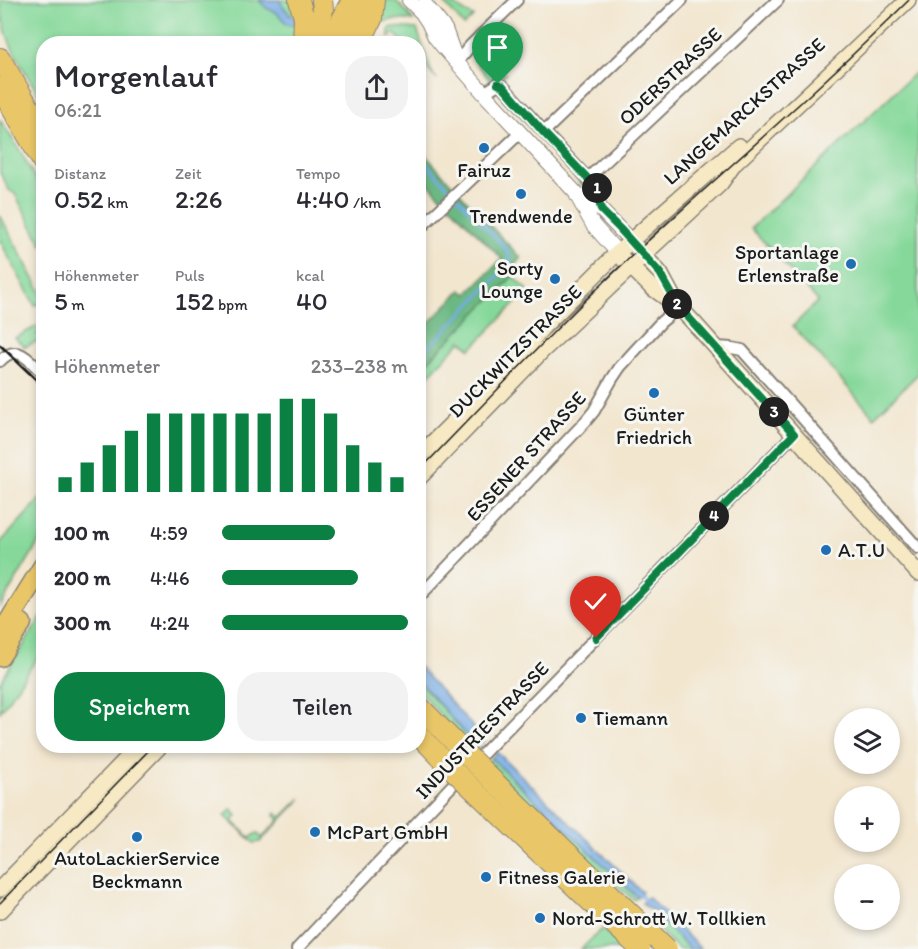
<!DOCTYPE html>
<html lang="de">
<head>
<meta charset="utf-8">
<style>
  :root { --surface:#fff; --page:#f2f2f3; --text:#2b2b33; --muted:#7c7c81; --accent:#0b8043 }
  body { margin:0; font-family:Itim,sans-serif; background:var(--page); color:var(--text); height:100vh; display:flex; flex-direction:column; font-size:22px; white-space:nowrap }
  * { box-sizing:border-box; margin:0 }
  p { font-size:20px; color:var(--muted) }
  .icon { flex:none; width:33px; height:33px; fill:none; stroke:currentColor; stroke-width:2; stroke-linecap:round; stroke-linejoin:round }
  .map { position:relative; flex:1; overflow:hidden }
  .panel { position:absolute; left:36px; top:36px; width:390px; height:717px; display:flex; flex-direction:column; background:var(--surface); border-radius:24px; box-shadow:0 3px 9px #0003 }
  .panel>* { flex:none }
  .tools { position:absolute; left:834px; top:708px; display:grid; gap:12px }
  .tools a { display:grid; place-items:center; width:66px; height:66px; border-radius:50%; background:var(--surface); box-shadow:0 3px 9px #0003; font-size:30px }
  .pin { position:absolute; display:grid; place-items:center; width:51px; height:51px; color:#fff; margin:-62px -26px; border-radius:50% 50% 50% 0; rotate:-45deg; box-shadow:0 0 6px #0007 }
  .pin .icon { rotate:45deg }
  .km { position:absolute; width:30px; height:30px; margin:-15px; border-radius:50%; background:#222; color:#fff; font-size:16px; line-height:30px; text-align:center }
  .round { display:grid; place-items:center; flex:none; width:63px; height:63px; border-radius:24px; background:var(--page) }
  .overview { display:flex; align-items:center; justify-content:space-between; height:102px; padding:0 18px }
  h1 { font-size:33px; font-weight:600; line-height:45px }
  .stats { display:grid; grid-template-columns:repeat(3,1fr); gap:9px; height:102px; padding:6px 18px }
  .stats div { display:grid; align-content:center }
  .stats b { font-size:26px; font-weight:600 }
  .stats small { font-size:16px; font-weight:400 }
  .stats p { font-size:16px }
  .chart { height:168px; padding:12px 18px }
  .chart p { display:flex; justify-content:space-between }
  .chart svg { width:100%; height:108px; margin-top:6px; stroke:var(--accent); stroke-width:6 }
  .button { display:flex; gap:12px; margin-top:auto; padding:12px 18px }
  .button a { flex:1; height:69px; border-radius:24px; background:var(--accent); color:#fff; font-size:24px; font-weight:600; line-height:69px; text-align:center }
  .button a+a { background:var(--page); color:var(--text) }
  ul { padding:0 18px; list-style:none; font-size:20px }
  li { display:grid; grid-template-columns:96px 72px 1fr; align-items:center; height:45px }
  li i { height:15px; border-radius:8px; background:var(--accent) }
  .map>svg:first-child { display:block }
  .green { fill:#85d89a; stroke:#507a5b; stroke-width:1.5 }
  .forest { fill:#6cb882; stroke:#446a4f; stroke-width:1.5 }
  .water { fill:#76abe3; stroke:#496480; stroke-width:1.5 }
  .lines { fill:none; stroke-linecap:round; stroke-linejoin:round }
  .stream { stroke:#76abe3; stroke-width:3 }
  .minor-casing { stroke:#878176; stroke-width:14 }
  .tertiary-casing { stroke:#878176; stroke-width:16 }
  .secondary-casing { stroke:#878176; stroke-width:18 }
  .trunk-casing { stroke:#878176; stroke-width:21 }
  .motorway-casing { stroke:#878176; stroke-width:22 }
  .minor { stroke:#fff; stroke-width:10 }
  .tertiary { stroke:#fff; stroke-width:14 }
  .secondary { stroke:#f6e9c3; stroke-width:15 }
  .trunk { stroke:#e9c769; stroke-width:18 }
  .motorway { stroke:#e9c769; stroke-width:20 }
  .tram { stroke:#1c1c1c; stroke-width:1.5 }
  .rail { stroke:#1c1c1c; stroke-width:3 }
  .motorway-bridge-casing { stroke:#878176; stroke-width:22; stroke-linecap:butt }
  .motorway-bridge { stroke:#e9c769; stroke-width:20 }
  .route-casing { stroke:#fff; stroke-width:12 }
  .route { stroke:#0b8043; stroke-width:8 }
  .poi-dot { fill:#1f6fb2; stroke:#f6f6f2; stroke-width:2 }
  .labels { text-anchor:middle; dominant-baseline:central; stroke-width:6; stroke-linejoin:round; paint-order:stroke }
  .street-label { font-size:20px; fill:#1c1c1c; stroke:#f6f6f2 }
  .poi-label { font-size:20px; fill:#1c1c1c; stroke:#f6f6f2; text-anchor:start }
</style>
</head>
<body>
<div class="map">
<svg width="918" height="949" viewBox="0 0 918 949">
  <rect width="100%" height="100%" fill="#f6f6f2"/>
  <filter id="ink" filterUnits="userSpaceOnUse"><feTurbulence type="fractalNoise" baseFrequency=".0167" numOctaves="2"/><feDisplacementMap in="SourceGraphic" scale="12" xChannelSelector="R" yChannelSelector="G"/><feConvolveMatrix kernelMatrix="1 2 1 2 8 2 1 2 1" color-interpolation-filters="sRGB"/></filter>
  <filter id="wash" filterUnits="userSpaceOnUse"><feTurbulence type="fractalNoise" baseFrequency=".008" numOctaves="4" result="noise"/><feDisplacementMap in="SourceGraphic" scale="24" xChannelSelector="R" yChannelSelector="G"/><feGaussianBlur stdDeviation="1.35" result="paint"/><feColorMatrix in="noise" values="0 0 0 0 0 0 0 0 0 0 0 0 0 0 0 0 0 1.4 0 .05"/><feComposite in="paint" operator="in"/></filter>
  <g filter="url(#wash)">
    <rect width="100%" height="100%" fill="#f2e6cf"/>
    <path class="green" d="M1 0H292V15L295 16 298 44H44L43 102C25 71 0 38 1 0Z
      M382 0H395L408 13 413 21C399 18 388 19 377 25Z
      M442 0C454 0 462 14 474 16L464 26Z
      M392 27 417 29 430 69 437 80 419 60 418 44 404 43 394 33 389 38V30Z
      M476 55 506 74 502 76 499 75 490 81 474 59Z
      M918 70V374L874 417 793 326 818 301 751 228Z
      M501 88 587 184 584 187 498 91Z
      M0 120 18 147 43 193V247L15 194 9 190 0 173Z
      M0 215 43 296V301L35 306 0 241Z
      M513 276 528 290 471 349 461 341 419 385V370Z
      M43 323V330L37 334 40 340 25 347 15 338Z
      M43 496V535L0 607V543Z
      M43 614V650L0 712V682Z
      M418 681 477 747 475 750H472L419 691Z
      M491 758 637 897 634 900 607 878 488 763Z
      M300 799V800L260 842 254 843 225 816 232 809 237 816 233 821 250 838 257 833 262 838 279 820 275 815 276 813 282 817Z
      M657 917 690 949H678L652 923Z
      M602 929 623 949H581Z"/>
    <path class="forest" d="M418 147 467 201 521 258 509 271 513 276 419 370V333L461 290 467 294 502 259 419 174Z"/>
    <path class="water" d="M259 0H279L289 14 295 16 296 26 287 24 277 13 266 8Z
      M419 667 485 740 477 747 419 681Z
      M497 752 642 892 637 897 491 758Z
      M648 897 701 949H690L657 917 659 915 656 912H655L651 909 650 910 642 903Z"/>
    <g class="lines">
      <path class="stream" d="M418 155 507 250 511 263 418 358
        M637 891 647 902"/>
    </g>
  </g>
  <g filter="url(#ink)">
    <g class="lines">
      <defs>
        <path id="minor" d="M457 62 471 45 517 0
          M484 93 498 84 503 86 544 132 596 187 601 210
          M544 132 682 0
          M588 178 778 0
          M418 230 520 133
          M716 347 732 348 742 350 918 548
          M0 361C18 342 29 361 44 374
          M418 598 585 422 594 411 612 379 620 367 661 322 679 307
          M473 764 794 434
          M297 949 462 775"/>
        <path id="tertiary" d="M409 0 422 13 428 22 435 37 444 48 489 99 575 192 601 210 631 241
          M425 4 445 29 454 54
          M577 196 593 225 618 253
          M418 720 437 740 528 828
          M636 933 652 949"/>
        <path id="secondary" d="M637 248 660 273 675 301
          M624 260 651 287 679 307 695 324 918 573
          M418 457 501 375 543 327 612 258 654 220 739 146
          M418 479 542 351 652 247 720 184 734 164 908 0
          M0 889 139 746
          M0 911 160 746"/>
        <path id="trunk" d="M328 44 351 0
          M343 44 366 0
          M0 635 44 564
          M0 657 22 623"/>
        <path id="motorway" d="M299 0 304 18 303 44
          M316 44 323 10 322 0
          M360 44 372 19 374 0
          M0 58 44 132
          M0 88 44 164"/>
      </defs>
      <use href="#minor" class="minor-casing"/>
      <use href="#tertiary" class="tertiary-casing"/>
      <use href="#secondary" class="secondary-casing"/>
      <use href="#trunk" class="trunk-casing"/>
      <use href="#motorway" class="motorway-casing"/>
      <use href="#minor" class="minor"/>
      <use href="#tertiary" class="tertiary"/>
      <use href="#secondary" class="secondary"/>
      <use href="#trunk" class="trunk"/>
      <use href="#motorway" class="motorway"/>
      <path class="tram" d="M418 472C486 402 552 331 622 265 717 176 817 92 909 0
        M418 745 634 949
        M0 903 153 746"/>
      <path class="rail" d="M0 345 44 387"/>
      <defs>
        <path id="motorway-bridge" d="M418 705 472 760 667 949
          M418 734 453 770 640 949"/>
      </defs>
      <use href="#motorway-bridge" class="motorway-bridge-casing"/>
      <use href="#motorway-bridge" class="motorway-bridge"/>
    </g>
  </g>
  <g class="lines" filter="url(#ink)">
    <defs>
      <path id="route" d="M498 84 503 86 543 132 596 187 601 210 620 229 660 273 679 307 794 434 596 638"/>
    </defs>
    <use href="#route" class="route-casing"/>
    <use href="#route" class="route"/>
  </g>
  <g class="poi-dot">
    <circle cx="484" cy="148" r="6"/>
    <circle cx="521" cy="194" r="6"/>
    <circle cx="851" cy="264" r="6"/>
    <circle cx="555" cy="279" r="6"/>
    <circle cx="654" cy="393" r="6"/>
    <circle cx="826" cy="550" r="6"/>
    <circle cx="581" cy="718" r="6"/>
    <circle cx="315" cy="832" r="6"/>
    <circle cx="137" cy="837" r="6"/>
    <circle cx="486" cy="877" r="6"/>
    <circle cx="540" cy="918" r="6"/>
  </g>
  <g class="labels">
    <g class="street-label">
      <text transform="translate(670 76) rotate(-43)">ODERSTRASSE</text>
      <text transform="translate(744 111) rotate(-42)">LANGEMARCKSTRASSE</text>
      <text transform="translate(515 351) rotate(-45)">DUCKWITZSTRASSE</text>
      <text transform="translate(526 456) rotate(-48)">ESSENER STRASSE</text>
      <text transform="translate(482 730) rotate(-46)">INDUSTRIESTRASSE</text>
    </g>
    <g class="poi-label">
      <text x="484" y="170" text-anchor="middle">Fairuz</text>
      <text x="521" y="216" text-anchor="middle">Trendwende</text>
      <text x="839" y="252" text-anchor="end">Sportanlage<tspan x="839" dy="23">Erlenstraße</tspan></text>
      <text x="543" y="268" text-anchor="end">Sorty<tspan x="543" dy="23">Lounge</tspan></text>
      <text x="654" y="414" text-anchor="middle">Günter<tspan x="654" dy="23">Friedrich</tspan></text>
      <text x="838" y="550">A.T.U</text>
      <text x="593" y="718">Tiemann</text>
      <text x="327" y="832">McPart GmbH</text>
      <text x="137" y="858" text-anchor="middle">AutoLackierService<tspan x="137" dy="23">Beckmann</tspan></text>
      <text x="498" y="877">Fitness Galerie</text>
      <text x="552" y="918">Nord-Schrott W. Tollkien</text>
    </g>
  </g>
</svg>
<div class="tools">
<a><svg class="icon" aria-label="layers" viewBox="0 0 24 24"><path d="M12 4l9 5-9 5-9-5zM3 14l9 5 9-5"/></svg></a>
<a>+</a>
<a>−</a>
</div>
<div class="pin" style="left:498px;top:84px;background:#1e9e55"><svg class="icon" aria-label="arrive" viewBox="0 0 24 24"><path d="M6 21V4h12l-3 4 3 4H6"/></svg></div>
<div class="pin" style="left:596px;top:638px;background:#d93025"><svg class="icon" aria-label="check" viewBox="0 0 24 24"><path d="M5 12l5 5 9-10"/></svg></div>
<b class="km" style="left:597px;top:188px">1</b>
<b class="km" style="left:677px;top:304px">2</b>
<b class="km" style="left:774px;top:412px">3</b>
<b class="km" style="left:714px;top:516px">4</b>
<section class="panel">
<div class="overview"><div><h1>Morgenlauf</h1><p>06:21</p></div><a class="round"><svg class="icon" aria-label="share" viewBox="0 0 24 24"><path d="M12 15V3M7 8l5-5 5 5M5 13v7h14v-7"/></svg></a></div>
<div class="stats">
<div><p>Distanz</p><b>0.52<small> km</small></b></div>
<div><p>Zeit</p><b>2:26</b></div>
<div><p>Tempo</p><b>4:40<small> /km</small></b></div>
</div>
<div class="stats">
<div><p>Höhenmeter</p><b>5<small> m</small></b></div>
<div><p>Puls</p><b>152<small> bpm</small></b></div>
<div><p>kcal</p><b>40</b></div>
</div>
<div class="chart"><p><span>Höhenmeter</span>233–238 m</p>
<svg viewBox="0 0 160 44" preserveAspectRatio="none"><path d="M5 44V38M15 44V32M25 44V25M35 44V19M45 44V12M55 44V12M65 44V12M75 44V12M85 44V12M95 44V12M105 44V6M115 44V6M125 44V12M135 44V25M145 44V32M155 44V38"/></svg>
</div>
<ul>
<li><b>100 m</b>4:59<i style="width:61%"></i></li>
<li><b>200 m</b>4:46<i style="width:73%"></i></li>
<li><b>300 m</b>4:24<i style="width:100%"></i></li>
</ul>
<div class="button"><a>Speichern</a><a>Teilen</a></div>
</section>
</div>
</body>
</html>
